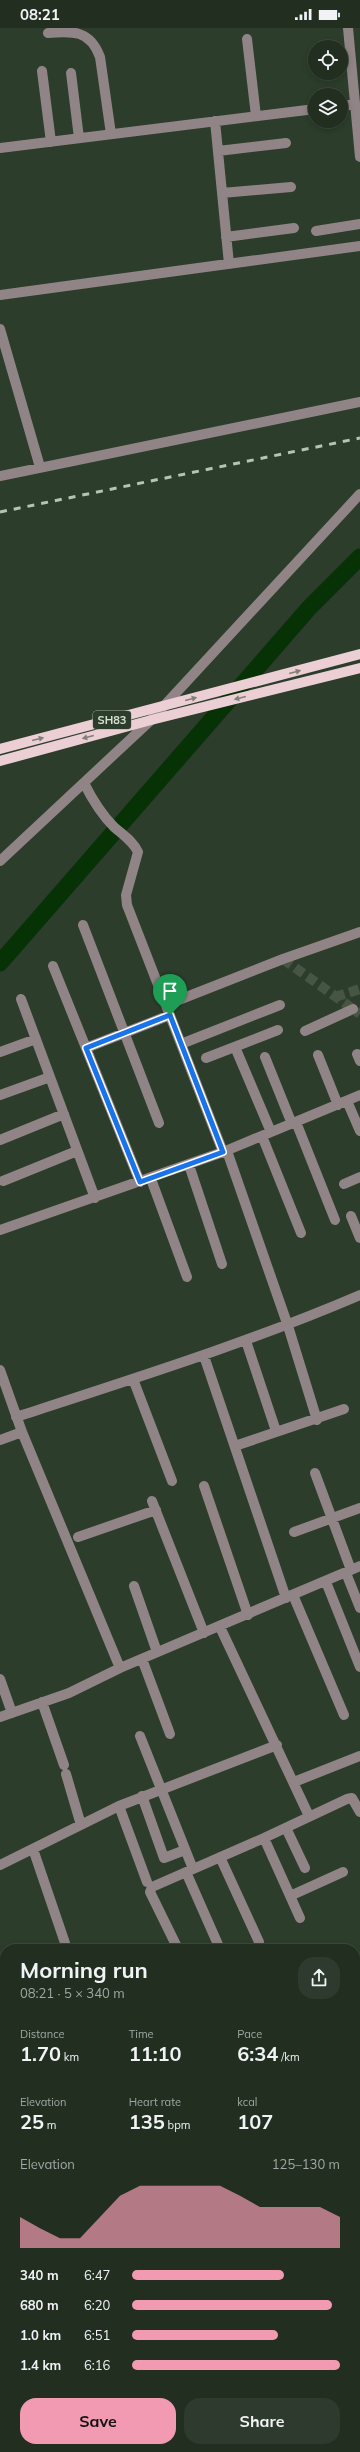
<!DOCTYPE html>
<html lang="en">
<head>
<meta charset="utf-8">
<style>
  :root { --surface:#212e20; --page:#2d3a2d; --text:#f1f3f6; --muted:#a2a8a5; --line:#3e4a3e; --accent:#f19ab1 }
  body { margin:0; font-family:Mulish,sans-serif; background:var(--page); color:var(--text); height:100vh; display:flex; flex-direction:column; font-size:15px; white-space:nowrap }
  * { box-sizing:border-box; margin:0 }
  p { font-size:13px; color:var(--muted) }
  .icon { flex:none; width:22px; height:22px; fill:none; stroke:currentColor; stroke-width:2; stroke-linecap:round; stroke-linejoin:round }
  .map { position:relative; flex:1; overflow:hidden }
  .drawer { position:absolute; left:0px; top:1916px; width:360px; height:508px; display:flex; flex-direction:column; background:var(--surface); border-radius:16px 16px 0 0; box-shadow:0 2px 6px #0003,0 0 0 1px var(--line) }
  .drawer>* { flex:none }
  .controls { position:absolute; left:308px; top:12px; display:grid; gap:8px }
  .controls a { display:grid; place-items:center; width:40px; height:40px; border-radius:50%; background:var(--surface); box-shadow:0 2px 6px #0003,0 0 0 1px var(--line); font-size:20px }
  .pin { position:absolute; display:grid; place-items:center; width:34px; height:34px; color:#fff; margin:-41px -17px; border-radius:50% 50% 50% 0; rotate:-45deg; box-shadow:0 0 4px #0007 }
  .pin .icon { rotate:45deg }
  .round { display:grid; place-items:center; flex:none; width:42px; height:42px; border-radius:16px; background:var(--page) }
  .summary { display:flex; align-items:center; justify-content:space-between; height:68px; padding:0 20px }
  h1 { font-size:22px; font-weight:700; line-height:30px }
  .figures { display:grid; grid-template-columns:repeat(3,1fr); gap:6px; height:68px; padding:4px 20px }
  .figures div { display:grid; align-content:center }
  .figures b { font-size:20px; font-weight:700 }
  .figures small { font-size:11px; font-weight:400 }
  .figures p { font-size:11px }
  .chart { height:112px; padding:8px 20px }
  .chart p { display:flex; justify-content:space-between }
  .chart svg { width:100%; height:72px; margin-top:4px; fill:var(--accent); opacity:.7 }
  .primary-button { display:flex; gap:8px; margin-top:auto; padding:8px 20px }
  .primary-button a { flex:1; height:46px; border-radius:16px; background:var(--accent); color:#111; font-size:16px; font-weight:700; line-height:46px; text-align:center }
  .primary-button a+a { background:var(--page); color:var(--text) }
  ul { padding:0 20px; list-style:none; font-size:13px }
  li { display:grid; grid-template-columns:64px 48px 1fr; align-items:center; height:30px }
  li i { height:10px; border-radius:5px; background:var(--accent) }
  .status { display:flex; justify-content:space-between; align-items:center; height:28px; padding:0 20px; background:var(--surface); direction:ltr }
  .status svg { height:11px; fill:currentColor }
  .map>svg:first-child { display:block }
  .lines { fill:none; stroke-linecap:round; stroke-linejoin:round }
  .river { stroke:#073206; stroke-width:17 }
  .minor-tunnel { stroke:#465544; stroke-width:10; stroke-dasharray:10 5; stroke-linecap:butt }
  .minor { stroke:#918487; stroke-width:10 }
  .major { stroke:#ebcfd5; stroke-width:10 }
  .rail { stroke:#b7c3b6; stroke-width:3; stroke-dasharray:7 7; stroke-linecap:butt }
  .oneway { fill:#827f77 }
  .route-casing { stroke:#fff; stroke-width:8 }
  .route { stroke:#1a73e8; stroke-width:5 }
  .labels { text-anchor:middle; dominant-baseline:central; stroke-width:3; stroke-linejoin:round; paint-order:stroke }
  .shield { fill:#2c3d2b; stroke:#a3afa2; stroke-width:1 }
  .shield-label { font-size:11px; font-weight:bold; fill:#d6e0d5 }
</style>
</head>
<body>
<div class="status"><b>08:21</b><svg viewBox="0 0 49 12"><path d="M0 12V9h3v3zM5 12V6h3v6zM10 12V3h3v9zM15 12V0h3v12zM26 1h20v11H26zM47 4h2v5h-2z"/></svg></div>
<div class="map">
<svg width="360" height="2424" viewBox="0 0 360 2424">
  <rect width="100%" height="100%" fill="#2c3d2b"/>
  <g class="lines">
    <path class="river" d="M0 935 309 580 360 529"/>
    <path class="minor-tunnel" d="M283 931 360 986
      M335 969 360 961"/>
    <path class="minor" d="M348 0 360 129
      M48 5C73 3 90 2 100 29L111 106
      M247 11 256 88
      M42 43 51 114
      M71 45 79 110
      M341 78 355 76
      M215 93 229 236
      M0 120 315 81
      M218 123 286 115
      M222 165 291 159
      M316 203 360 196
      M226 209 294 200
      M0 267 360 218
      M0 301 40 439
      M0 448 360 374
      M84 755C92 771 101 786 114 799 123 807 133 813 138 824L126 867 127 877 223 1124
      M0 833 151 692 360 466
      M83 897 159 1095
      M53 938 140 1154
      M21 971 95 1170
      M166 977 283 931 360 904
      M305 1003 353 981
      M181 1016 280 977
      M235 1019 271 1104
      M86 1020 170 987
      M0 1024 36 1011
      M357 1026 360 1033
      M318 1027 338 1077
      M265 1029 292 1096
      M206 1030 278 1002
      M0 1067 50 1049
      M347 1073 360 1103
      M296 1094 335 1192
      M262 1108 301 1205
      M0 1112 64 1086
      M227 1123 288 1298 317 1392
      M189 1137 222 1236
      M151 1151 187 1249
      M3 1153 77 1123
      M344 1156 360 1149
      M351 1188 360 1210
      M0 1202 223 1124 360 1067
      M246 1313 276 1403
      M204 1328 286 1570
      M0 1342 22 1404 120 1640
      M133 1351 172 1453
      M16 1389C132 1351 248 1315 360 1267
      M0 1412 22 1404
      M235 1418 344 1381
      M315 1445 351 1542
      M204 1458 248 1587
      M152 1473 204 1605
      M294 1504 360 1480
      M78 1509 156 1482
      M346 1545 360 1580
      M326 1554 360 1639
      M134 1558 157 1624
      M293 1567 344 1687
      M220 1599 309 1788
      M142 1631 170 1706
      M0 1651 12 1685
      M42 1674 64 1737
      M0 1689 69 1665 120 1640 360 1538
      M140 1708 193 1841
      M66 1746 81 1797
      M294 1754 360 1728
      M142 1768 164 1830 185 1822
      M119 1778 147 1854
      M286 1800 305 1840
      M264 1810 300 1890
      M33 1821 65 1915
      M220 1829 259 1914
      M0 1837 119 1778 277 1717
      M186 1844 220 1921
      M290 1868 343 1844
      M178 1921 150 1864 152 1859 264 1810 347 1771 352 1770 360 1784
      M355 1959 360 1958
      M0 2086 5 2084
      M357 2109 360 2117
      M355 2129 360 2127
      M355 2246 360 2244
      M355 2269 360 2290
      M84 2424 85 2419"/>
    <path class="major" d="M0 721 360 626
      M0 733 151 692 360 640"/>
    <path class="rail" d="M0 484 360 410"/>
  </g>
  <defs><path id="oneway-solid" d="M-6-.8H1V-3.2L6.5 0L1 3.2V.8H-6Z"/></defs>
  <g class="oneway">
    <use href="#oneway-solid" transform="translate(295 644) rotate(-15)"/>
    <use href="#oneway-solid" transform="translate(240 670) rotate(166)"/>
    <use href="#oneway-solid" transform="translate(191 671) rotate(-15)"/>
    <use href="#oneway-solid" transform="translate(88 709) rotate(165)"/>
    <use href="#oneway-solid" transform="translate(38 711) rotate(-14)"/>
  </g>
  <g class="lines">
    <defs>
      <path id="route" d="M170 987 223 1124 140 1154 86 1020Z"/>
    </defs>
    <use href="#route" class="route-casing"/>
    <use href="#route" class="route"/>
  </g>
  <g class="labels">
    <rect class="shield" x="93" y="683" width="38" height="18" rx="3"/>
    <g class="shield-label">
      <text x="112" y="692">SH83</text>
    </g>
  </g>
</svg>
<div class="controls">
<a><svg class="icon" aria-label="locate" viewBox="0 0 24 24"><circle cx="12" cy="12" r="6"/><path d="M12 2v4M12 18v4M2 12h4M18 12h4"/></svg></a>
<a><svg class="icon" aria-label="layers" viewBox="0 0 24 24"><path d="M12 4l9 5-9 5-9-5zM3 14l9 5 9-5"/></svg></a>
</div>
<div class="pin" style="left:170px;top:987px;background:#1e9e55"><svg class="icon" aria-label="arrive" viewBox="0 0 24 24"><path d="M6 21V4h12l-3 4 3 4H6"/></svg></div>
<section class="drawer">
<div class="summary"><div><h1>Morning run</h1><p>08:21 · 5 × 340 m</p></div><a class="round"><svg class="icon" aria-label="share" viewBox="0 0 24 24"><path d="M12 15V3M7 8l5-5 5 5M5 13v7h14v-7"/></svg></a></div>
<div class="figures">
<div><p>Distance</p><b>1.70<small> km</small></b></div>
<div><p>Time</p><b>11:10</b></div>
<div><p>Pace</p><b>6:34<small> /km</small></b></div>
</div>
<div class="figures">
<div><p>Elevation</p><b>25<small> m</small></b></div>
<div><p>Heart rate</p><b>135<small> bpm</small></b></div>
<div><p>kcal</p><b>107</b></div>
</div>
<div class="chart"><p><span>Elevation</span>125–130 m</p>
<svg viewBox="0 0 160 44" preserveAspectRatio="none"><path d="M0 44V25L10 32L20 38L30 38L40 25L50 12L60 6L70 6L80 6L90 6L100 6L110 12L120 19L130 19L140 19L150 19L160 25V44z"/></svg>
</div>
<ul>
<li><b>340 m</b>6:47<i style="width:73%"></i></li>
<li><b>680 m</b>6:20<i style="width:96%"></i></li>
<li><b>1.0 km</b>6:51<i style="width:70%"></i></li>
<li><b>1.4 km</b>6:16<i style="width:100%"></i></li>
</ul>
<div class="primary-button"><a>Save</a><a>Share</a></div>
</section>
</div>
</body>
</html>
